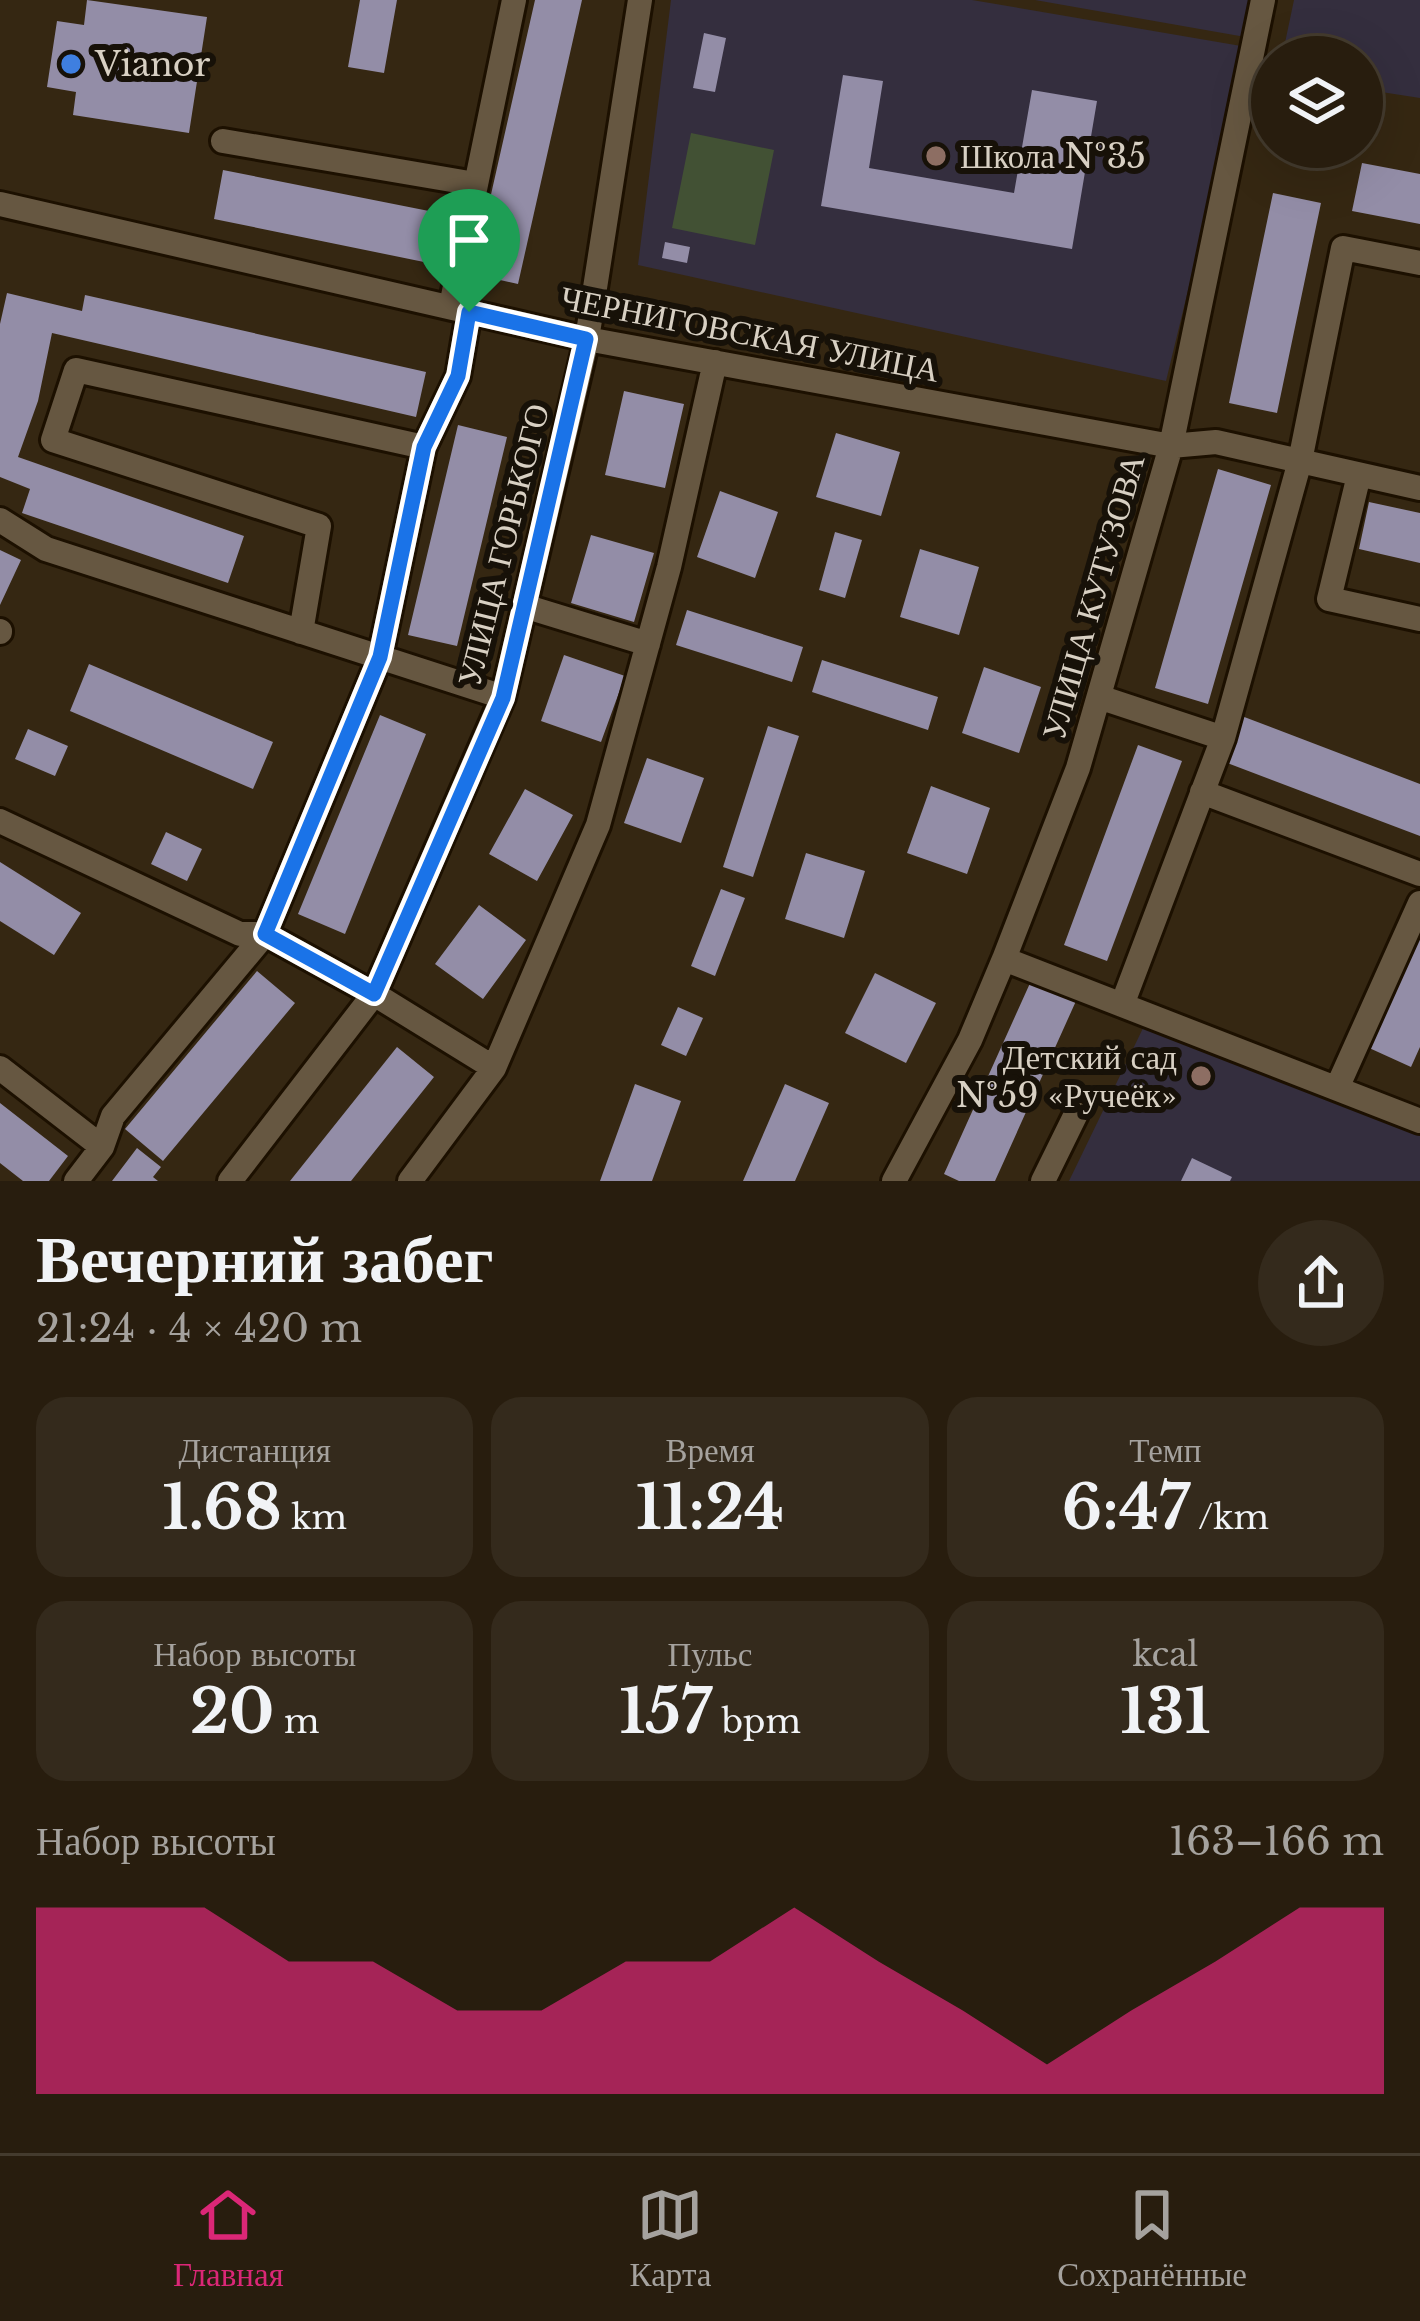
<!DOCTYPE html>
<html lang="ru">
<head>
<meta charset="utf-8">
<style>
  :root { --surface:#281d0e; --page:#342a1c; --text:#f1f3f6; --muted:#a5a29e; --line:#443b2e; --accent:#db2777 }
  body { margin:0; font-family:"Libre Baskerville",serif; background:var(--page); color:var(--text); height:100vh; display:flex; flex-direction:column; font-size:45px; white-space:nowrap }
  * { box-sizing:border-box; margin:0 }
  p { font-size:39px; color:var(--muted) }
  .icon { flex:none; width:66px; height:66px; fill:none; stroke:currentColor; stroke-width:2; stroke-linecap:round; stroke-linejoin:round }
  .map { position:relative; height:1181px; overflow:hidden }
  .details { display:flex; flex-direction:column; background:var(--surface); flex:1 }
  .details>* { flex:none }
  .tools { position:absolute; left:1251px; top:36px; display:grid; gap:24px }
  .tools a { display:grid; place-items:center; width:132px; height:132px; border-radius:50%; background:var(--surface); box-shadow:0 12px 48px #0002,0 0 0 3px var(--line); font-size:60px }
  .pin { position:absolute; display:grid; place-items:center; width:102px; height:102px; color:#fff; margin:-123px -51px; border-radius:50% 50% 50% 0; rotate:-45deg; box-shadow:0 0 12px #0007 }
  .pin .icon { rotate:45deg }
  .round { display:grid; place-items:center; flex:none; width:126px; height:126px; border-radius:63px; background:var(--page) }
  .head { display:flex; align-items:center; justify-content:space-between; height:204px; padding:0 36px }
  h1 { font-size:66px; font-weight:700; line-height:90px }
  .metrics { display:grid; grid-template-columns:repeat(3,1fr); gap:18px; height:204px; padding:12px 36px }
  .metrics div { display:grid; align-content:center; border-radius:30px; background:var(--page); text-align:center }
  .metrics b { font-size:60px; font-weight:700 }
  .metrics small { font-size:33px; font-weight:400 }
  .metrics p { font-size:33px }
  .chart { height:336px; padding:24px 36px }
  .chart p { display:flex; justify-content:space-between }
  .chart svg { width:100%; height:216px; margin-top:12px; fill:var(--accent); opacity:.7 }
  .dock { display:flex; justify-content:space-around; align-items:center; height:168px; border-top:3px solid var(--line); background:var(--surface); font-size:33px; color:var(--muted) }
  .dock a { display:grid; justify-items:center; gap:6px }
  .dock .current { color:var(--accent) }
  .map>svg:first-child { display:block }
  .education { fill:#342e3e }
  .green { fill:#425134 }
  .building { fill:#938da7 }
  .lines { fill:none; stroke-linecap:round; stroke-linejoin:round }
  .minor-casing { stroke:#1c1000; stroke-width:30 }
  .minor { stroke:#665741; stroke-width:24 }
  .route-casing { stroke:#fff; stroke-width:24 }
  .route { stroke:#1a73e8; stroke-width:15 }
  .shop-dot { fill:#3f7fe0; stroke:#171108; stroke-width:4.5 }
  .education-dot { fill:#8d6e63; stroke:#171108; stroke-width:4.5 }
  .labels { text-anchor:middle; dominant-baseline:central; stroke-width:12; stroke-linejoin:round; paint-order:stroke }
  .poi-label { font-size:33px; fill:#d8d0c3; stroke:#171108; text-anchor:start }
  .street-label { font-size:33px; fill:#d8d0c3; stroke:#171108 }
</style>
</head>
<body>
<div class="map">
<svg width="1420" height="1181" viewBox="0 0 1420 1181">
  <rect width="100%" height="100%" fill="#352712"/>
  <path class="education" d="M671 0H972L1247 47 1166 381 638 265Z
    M1035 0H1259L1251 38Z
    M1294 0H1420V98L1362 89V57H1282Z
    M1146 1022 1420 1130V1181H1069Z"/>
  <path class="green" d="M691 133 774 150 755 245 672 228Z"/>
  <path class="building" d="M87 0 207 17 189 133 73 115 76 92 47 87 57 21 84 25Z
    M360 0H397L384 73 348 67Z
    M535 0H582L518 284 473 274Z
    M704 33 726 38 715 92 693 88Z
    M843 75 883 81 869 168 1014 193 1032 90 1097 101 1072 249 821 206Z
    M1362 163 1420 174V224L1352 211Z
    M223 170 434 212 424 262 214 219Z
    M1273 193 1321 203 1277 413 1229 403Z
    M665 242 690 247 687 263 662 258Z
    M7 293 82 311 85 295 426 372 416 417 52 333 38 401 18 457 244 536 228 583 22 513 30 489 0 477V324Z
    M624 391 684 404 665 488 605 475Z
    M458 425 507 437 457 646 408 635Z
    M836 433 900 452 881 516 816 497Z
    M1218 469 1271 485 1208 704 1155 688Z
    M720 491 778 512 755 578 697 557Z
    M1369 502 1420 513V563L1359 549Z
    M835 532 862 540 845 598 819 590Z
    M591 535 654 553 634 622 571 603Z
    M920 549 979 567 959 635 900 617Z
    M0 550 21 560 0 605Z
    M687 610 803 647 792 682 676 645Z
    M564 655 625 676 601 742 541 721Z
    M822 660 938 697 928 730 812 692Z
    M89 664 273 742 253 789 70 711Z
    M984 667 1041 687 1019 753 962 733Z
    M380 715 426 734 345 934 298 914Z
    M1239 715 1420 784V836L1222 761Z
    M768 726 799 736 753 877 723 867Z
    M28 729 68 746 55 776 15 759Z
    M1138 745 1182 761 1107 961 1064 945Z
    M647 758 704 778 681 843 624 823Z
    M931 786 990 808 967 874 907 853Z
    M525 789 573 815 537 881 489 854Z
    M166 832 202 849 187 881 151 864Z
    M806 853 865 871 844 938 785 919Z
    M0 862 81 913 54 955 0 921Z
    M721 889 745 898 715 976 691 966Z
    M479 905 526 940 483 999 435 964Z
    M1420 927V1047L1411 1067 1367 1047Z
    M257 971 295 1003 163 1161 125 1129Z
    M875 973 936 1003 906 1063 845 1033Z
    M1031 981 1076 1001 995 1181H959L944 1174Z
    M678 1007 703 1018 686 1056 661 1045Z
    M397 1047 434 1077 351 1181H290Z
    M635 1084 681 1101 652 1181H600Z
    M785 1084 829 1103 795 1181H743Z
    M0 1103 68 1156 49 1181H23L0 1163Z
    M137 1148 161 1167 153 1177 158 1181H112Z
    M1192 1158 1232 1177 1230 1181H1181Z"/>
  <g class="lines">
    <defs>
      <path id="minor" d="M223 141 475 184
        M0 204 587 339 1171 446 1216 442 1420 488
        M451 306 514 0
        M1359 475 1329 599 1420 619
        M0 520 46 549 503 697
        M524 606 648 644
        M0 632V631
        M301 632 319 526 53 440 76 370 424 447 458 376 469 312
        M1099 697 1223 738
        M1202 792 1420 874
        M0 821 240 934H265L374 994 494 1068
        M1004 959 1420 1121
        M1122 1005 1223 738 1300 461 1343 248 1420 263
        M0 1068 102 1147
        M1337 1088 1420 903
        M76 1181 102 1147 113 1116 265 934 380 657 424 447
        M230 1181 374 994 503 697 587 339 640 0
        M410 1181 494 1068 598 825 669 567 715 362
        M894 1181 970 1040 1004 959 1078 768 1171 446 1263 0
        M1043 1181 1076 1114"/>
    </defs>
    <use href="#minor" class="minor-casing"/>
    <use href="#minor" class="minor"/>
  </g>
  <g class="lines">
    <defs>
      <path id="route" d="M469 312 586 339 503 698 374 994 265 934 380 657 424 447 458 376Z"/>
    </defs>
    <use href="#route" class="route-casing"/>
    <use href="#route" class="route"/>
  </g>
  <circle class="shop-dot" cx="71" cy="64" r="12"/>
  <g class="education-dot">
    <circle cx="936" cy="156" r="12"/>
    <circle cx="1201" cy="1076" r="12"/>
  </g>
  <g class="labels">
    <g class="poi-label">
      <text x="95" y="64">Vianor</text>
      <text x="960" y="156">Школа №35</text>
      <text x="1177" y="1057" text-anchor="end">Детский сад<tspan x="1177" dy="38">№59 «Ручеёк»</tspan></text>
    </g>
    <g class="street-label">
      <text transform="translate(750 334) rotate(11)">ЧЕРНИГОВСКАЯ УЛИЦА</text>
      <text transform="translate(503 545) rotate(-76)">УЛИЦА ГОРЬКОГО</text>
      <text transform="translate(1093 597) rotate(-74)">УЛИЦА КУТУЗОВА</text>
    </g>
  </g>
</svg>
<div class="tools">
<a><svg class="icon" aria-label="layers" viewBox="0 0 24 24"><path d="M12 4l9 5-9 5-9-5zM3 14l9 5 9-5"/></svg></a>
</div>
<div class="pin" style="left:469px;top:312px;background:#1e9e55"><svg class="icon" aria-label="arrive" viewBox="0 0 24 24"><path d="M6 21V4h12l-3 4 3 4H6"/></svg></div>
</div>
<section class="details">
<div class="head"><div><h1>Вечерний забег</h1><p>21:24 · 4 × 420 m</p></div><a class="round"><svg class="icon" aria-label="share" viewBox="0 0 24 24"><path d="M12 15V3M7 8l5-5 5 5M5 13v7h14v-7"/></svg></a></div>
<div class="metrics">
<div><p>Дистанция</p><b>1.68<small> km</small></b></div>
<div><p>Время</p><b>11:24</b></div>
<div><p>Темп</p><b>6:47<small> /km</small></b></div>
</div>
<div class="metrics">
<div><p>Набор высоты</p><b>20<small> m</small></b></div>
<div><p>Пульс</p><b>157<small> bpm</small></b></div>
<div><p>kcal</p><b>131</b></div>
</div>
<div class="chart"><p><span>Набор высоты</span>163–166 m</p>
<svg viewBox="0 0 160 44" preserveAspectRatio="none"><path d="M0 44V6L10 6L20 6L30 17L40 17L50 27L60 27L70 17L80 17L90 6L100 17L110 27L120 38L130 27L140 17L150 6L160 6V44z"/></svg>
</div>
</section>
<nav class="dock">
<a class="current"><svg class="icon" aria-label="home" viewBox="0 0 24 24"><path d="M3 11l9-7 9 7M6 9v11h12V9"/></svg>Главная</a>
<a><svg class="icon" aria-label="map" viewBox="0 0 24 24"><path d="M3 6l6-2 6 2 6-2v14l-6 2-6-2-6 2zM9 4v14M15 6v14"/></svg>Карта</a>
<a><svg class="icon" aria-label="saved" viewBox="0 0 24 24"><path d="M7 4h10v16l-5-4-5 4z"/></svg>Сохранённые</a>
</nav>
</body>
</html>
